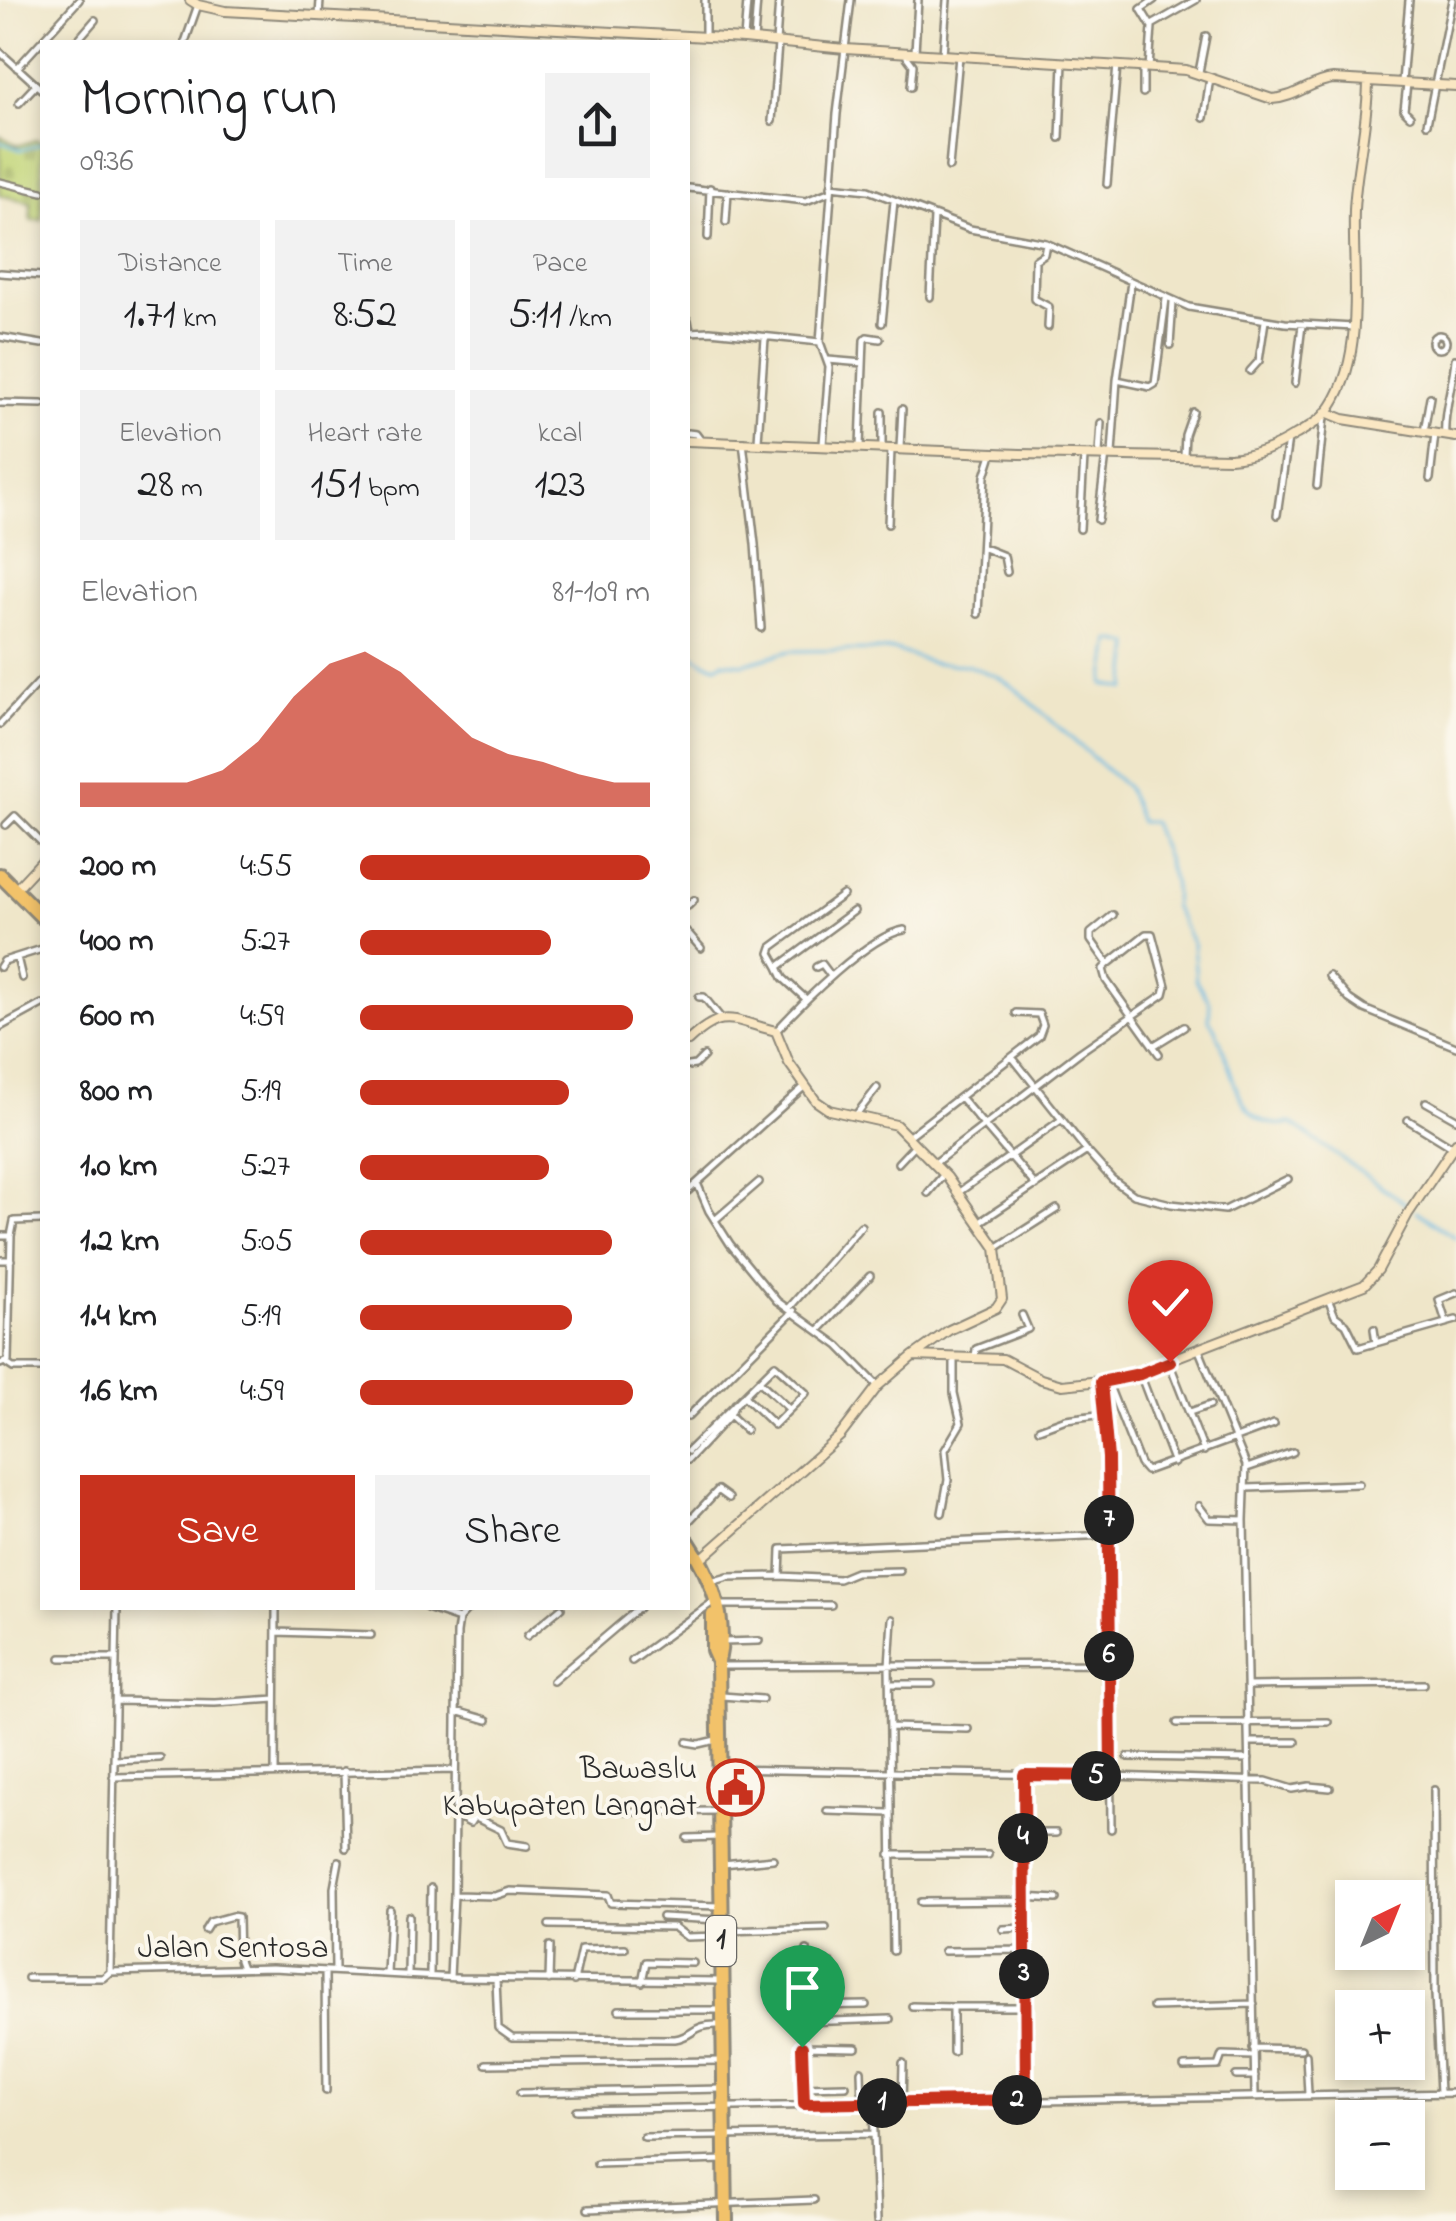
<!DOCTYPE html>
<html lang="en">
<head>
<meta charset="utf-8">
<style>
  :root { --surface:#fff; --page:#f2f2f2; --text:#202124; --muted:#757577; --accent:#c8321e }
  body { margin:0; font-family:"Indie Flower",sans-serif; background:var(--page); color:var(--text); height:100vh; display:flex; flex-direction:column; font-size:38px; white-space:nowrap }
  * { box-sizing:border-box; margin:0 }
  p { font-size:32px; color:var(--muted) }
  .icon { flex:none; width:55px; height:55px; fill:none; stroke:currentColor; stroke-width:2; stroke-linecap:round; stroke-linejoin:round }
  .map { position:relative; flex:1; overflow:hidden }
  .drawer { position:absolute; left:40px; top:40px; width:650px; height:1570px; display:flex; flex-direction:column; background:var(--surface); border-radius:0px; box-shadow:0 5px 15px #0003 }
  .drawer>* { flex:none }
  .needle { width:65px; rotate:43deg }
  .controls { position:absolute; left:1335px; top:1880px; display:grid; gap:20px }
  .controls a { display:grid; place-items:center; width:90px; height:90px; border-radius:0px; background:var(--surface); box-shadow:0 5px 15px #0003; font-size:50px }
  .pin { position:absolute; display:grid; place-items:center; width:85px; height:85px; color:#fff; margin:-102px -42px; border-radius:50% 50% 50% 0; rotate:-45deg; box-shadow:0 0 10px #0007 }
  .pin .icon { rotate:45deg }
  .km { position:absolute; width:50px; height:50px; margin:-25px; border-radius:50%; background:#222; color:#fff; font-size:28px; line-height:50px; text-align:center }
  .round { display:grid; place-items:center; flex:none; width:105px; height:105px; border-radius:0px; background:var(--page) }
  .overview { display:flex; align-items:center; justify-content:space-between; height:170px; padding:0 40px }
  h1 { font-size:55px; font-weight:600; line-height:75px }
  .metrics { display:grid; grid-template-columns:repeat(3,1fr); gap:15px; height:170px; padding:10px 40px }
  .metrics div { display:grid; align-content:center; border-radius:0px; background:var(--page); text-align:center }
  .metrics b { font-size:42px; font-weight:600 }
  .metrics small { font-size:28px; font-weight:400 }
  .metrics p { font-size:28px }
  .chart { height:280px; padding:20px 40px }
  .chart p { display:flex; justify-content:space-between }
  .chart svg { width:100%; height:180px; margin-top:10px; fill:var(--accent); opacity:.7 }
  .action { display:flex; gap:20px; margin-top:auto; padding:20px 40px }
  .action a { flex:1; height:115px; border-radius:0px; background:var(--accent); color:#fff; font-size:40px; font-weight:600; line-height:115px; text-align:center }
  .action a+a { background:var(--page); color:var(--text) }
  ul { padding:0 40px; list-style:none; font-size:32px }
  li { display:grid; grid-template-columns:160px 120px 1fr; align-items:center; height:75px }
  li i { height:25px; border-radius:12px; background:var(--accent) }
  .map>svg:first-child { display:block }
  .cemetery { fill:url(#cemetery-stones); stroke:#768052; stroke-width:2.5 }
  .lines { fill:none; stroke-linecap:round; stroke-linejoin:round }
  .stream { stroke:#68b9e3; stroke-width:2.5 }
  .street-casing { stroke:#8d887a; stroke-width:10 }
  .secondary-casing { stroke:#8d887a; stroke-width:12 }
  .highway-casing { stroke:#8d887a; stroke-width:18 }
  .street { stroke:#fff; stroke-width:5 }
  .secondary { stroke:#fae7c3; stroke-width:8 }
  .highway { stroke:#f2c26a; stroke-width:12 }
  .route-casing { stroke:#fff; stroke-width:20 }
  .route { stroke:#c8321e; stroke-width:12 }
  .labels { text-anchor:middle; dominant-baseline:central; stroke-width:8; stroke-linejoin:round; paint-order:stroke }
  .shield { fill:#fbf7ec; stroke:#696865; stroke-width:2.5 }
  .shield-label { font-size:30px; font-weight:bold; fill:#2b2b2b }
  .poi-label { font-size:32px; fill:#2b2b2b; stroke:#fbf7ec; text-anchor:end }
  .street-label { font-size:32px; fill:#2b2b2b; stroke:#fbf7ec }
</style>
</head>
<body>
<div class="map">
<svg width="1456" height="2221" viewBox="0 0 1456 2221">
  <defs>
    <pattern id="cemetery-stones" width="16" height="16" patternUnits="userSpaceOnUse" patternTransform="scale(2.5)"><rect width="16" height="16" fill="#c2d578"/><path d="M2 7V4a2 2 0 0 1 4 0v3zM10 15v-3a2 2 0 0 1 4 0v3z" fill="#a7b768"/></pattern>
  </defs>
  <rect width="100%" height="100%" fill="#fbf7ec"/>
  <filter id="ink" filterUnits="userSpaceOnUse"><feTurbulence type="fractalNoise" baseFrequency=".01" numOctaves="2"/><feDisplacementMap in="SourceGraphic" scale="20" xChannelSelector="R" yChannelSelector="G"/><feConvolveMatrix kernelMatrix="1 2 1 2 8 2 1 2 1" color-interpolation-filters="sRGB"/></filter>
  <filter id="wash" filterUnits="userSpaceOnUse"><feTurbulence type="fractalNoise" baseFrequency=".0048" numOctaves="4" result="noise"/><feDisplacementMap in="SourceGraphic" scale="40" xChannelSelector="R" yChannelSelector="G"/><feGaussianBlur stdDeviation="2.25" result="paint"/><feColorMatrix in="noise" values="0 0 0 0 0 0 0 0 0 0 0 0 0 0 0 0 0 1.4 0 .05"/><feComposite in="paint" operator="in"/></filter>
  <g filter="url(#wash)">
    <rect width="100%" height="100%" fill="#efe6c9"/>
    <path class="cemetery" d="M0 136 18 146 36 140 42 142V220H31V202L0 195Z"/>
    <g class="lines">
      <path class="stream" d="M0 142 21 150 42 144
        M1111 640 1131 644 1126 689 1104 684Z
        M688 652 704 662 717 666 723 662 743 664 790 651 895 650 932 663 967 665 998 677 1016 689 1127 788 1140 822H1152C1160 846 1180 882 1173 906L1193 944 1196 980 1210 1003 1209 1020C1236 1055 1229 1135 1291 1123L1409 1206
        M1416 1211 1456 1238"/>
    </g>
  </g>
  <g filter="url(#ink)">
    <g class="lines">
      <defs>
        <path id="street" d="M705 0V37
          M319 16 320 0
          M1152 25 1196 0
          M744 38 747 2
          M754 40 757 0
          M76 42 95 20
          M185 42 198 5
          M776 42 779 0
          M0 52 42 90
          M907 52V57L913 65 911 87
          M915 52 918 0
          M943 54 947 0
          M17 68 79 0
          M1149 68 1152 27 1141 9 1154 0
          M1199 72 1206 36
          M1402 82 1409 0
          M1407 84 1404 110 1410 116
          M1143 93V67
          M19 103 36 85
          M1204 118 1210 78
          M772 121 778 44
          M1427 124 1452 0
          M1060 138 1063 62
          M949 167 959 56
          M0 182 42 192
          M1107 184 1117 65
          M831 186 868 190 970 229 1046 243 1189 307 1285 323 1353 327
          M688 188 806 201 831 191
          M726 222 728 192
          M708 237 710 188
          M1046 243 1044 254 1035 260 1034 299 1049 307 1048 327
          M0 273 42 276
          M930 297 934 217
          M688 320 690 332
          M882 323 894 201
          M688 332 710 331 820 342
          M1432 342a7 7 0 1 1 14 0a7 7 0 1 1-14 0Z
          M0 337 42 344
          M1170 345 1173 302
          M828 360 863 363
          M1250 371 1259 361 1265 321
          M1117 380 1150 387 1155 384 1166 299
          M1295 383 1302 325
          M0 403 42 404
          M1424 432 1430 397
          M688 433 696 434 702 442
          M1445 435C1443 411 1453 385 1455 359
          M758 441 765 338
          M743 442 755 544 761 628
          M823 444 829 367 820 342 837 114 851 0
          M860 446 864 340 867 337 880 339
          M882 447V412
          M900 448 902 409
          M1099 454 1101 423
          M1112 454 1117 380 1131 282
          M1184 455 1185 435 1193 412
          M1430 479 1435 434
          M1317 486 1324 417
          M1277 515 1288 439
          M1098 520 1106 454
          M888 524 891 450
          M1080 529 1084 457
          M984 548 1004 556 1007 572
          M978 614 985 476 992 454
          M0 724 42 679
          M6 825 15 816 42 843
          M688 906 694 900
          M688 933 701 948
          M17 957 22 978
          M1108 964 1103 969 1106 980 1159 1054
          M0 967 4 961 42 949
          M778 967 770 953 772 947 843 895
          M816 967 822 964 831 976
          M1329 976 1349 999 1364 1009 1456 1047
          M699 997H704L720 1017
          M806 999 783 978 778 967 854 911
          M0 1027 42 1004
          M776 1031C801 1004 869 935 904 930
          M1153 1046 1184 1027
          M1012 1057 1087 1151 1112 1179 1134 1195 1171 1204 1225 1210 1288 1179
          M688 1066 695 1065 704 1056
          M960 1097 1036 1186
          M1426 1102 1456 1119
          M855 1116 877 1088
          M1408 1120 1452 1147
          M909 1136 1039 1036 1043 1025 1039 1014 1016 1013
          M898 1163 914 1146
          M935 1163 1080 1052 1164 994 1166 986 1152 934H1146L1108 964 1091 940V933L1113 915
          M697 1183 709 1211 730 1244 777 1301 839 1346 878 1386
          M688 1191 805 1086
          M959 1192 1061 1120
          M928 1193 944 1174
          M715 1220 759 1182
          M980 1222 1087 1151
          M0 1236H11L8 1361 0 1364
          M11 1236 14 1221 42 1220
          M996 1248 1057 1209
          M0 1260H11
          M1328 1299 1335 1316 1346 1324 1358 1348 1456 1320
          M789 1308 861 1226
          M1446 1322 1439 1300 1456 1293
          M1374 1329 1376 1343
          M819 1330 870 1276
          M1199 1350 1246 1465 1244 1520 1255 2095
          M975 1357 976 1349 1028 1329 1022 1315
          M1169 1362 1204 1451
          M7 1364 13 1368H42
          M1140 1374 1174 1463
          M1107 1381 1140 1464 1146 1471 1274 1424
          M760 1382 789 1409
          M1101 1382 1108 1459 1111 1829
          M1190 1412 1210 1405
          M730 1415 746 1430
          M688 1417 794 1311
          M1039 1429 1066 1419 1105 1414
          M688 1451 775 1365 806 1393 774 1425 745 1397
          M688 1460 730 1415 735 1404
          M1247 1468 1293 1452
          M1247 1488 1359 1484
          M1199 1506 1209 1519 1244 1520
          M942 1513 948 1480 945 1450 961 1423 954 1393V1359
          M688 1522 718 1490 729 1498
          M780 1576 839 1579 856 1572 900 1571
          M711 1582 728 1577 780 1576 781 1549 1110 1535
          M721 1605H831
          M117 1608 110 1972 272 1968 458 1978 721 1981
          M427 1608 459 1619
          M892 1619 889 1666 893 1951
          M276 1632 371 1635
          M527 1636 561 1608
          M723 1642 759 1641
          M61 1658H116
          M632 1661 713 1602
          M722 1666 1109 1664
          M553 1681 639 1608
          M891 1684H932
          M1247 1686 1424 1684
          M722 1696 762 1699
          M116 1701 215 1703 275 1699
          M456 1711 487 1720
          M1177 1723 1328 1722
          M891 1727 968 1729
          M687 1742 699 1744 716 1740
          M1249 1742H1296
          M1128 1757 1249 1759
          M115 1760 160 1758
          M723 1769 1111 1776 1266 1781 1292 1789 1309 1786 1330 1788
          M344 1771 346 1848
          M275 1773 276 1608
          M1024 1775 1026 2100
          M113 1777 455 1770
          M1434 1790 1435 1994 1440 2092
          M827 1811 890 1813
          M628 1812 719 1811
          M455 1815 470 1823 474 1817 501 1830 507 1843 527 1846
          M1023 1833H1056
          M687 1838 719 1837
          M890 1855H988
          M723 1864 773 1859
          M454 1895 495 1896 510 1891 608 1895 611 1903 720 1906
          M1023 1897 1057 1899
          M921 1902 1022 1901
          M662 1917 719 1920
          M549 1925 674 1927 687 1937 718 1936
          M1003 1929 1023 1928
          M205 1930 210 1922 232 1916 238 1917 239 1960 242 1968
          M725 1931 826 1928
          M944 1951 1023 1950
          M804 1970 823 1968 831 1963
          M325 1971 326 2091
          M335 1971 334 1888 339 1861
          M387 1974 390 1910
          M408 1974 409 1916
          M430 1974 431 1888
          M450 1977 454 1895 457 1633 459 1619 469 1608
          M28 1978H103L110 1972
          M496 1979 498 2028 512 2038 675 2039C695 2036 692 2024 719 2025
          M549 1980 550 1946
          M574 1981 581 1949 625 1948
          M642 1982 646 1962 693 1963
          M801 2006 866 2005
          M912 2006 953 2007
          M1153 2007 1254 2004
          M619 2010H719
          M802 2022 890 2019
          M802 2047 856 2048
          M1253 2048 1301 2049
          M953 2052V2007H1024
          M1306 2055 1308 2094
          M486 2064 722 2061
          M1184 2067 1218 2066 1222 2055 1253 2056
          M861 2071 862 2103
          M1236 2076H1255
          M803 2087 846 2086
          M520 2093 722 2089
          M804 2104 801 2006 807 1950
          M873 2104 877 2221
          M902 2104 903 2063
          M576 2110 1456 2093
          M644 2137 873 2134
          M597 2164 723 2160
          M588 2209 814 2200"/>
        <path id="secondary" d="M190 0 198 5 225 11 744 39 845 49 1186 70 1272 99C1295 98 1311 81 1333 79L1456 86
          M1326 412 1343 419 1456 437
          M688 441 1020 454 1230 458C1255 456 1274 448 1295 435 1305 429 1319 422 1326 413 1367 362 1352 272 1354 210 1356 166 1368 124 1368 81
          M15 890 42 861
          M688 1041C725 1007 730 1020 776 1031L789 1063 816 1101 829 1110 896 1125 947 1177 996 1248 1002 1299 996 1308 949 1330 913 1356
          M700 1560 840 1436 878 1386 913 1356 1003 1359 1041 1379 1062 1385 1120 1379 1364 1285 1378 1270 1408 1214 1456 1143"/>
        <path id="highway" d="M0 875 42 917
          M688 1542C712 1578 728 1618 718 1662L726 2221
          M713 1615V1650L717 1659"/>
      </defs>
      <use href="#street" class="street-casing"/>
      <use href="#secondary" class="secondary-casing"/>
      <use href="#highway" class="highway-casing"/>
      <use href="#street" class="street"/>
      <use href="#secondary" class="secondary"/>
      <use href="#highway" class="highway"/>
    </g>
  </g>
  <g class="lines" filter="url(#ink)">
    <defs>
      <path id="route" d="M802 2047 804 2104 1026 2100 1024 1775 1111 1776 1108 1458 1101 1382 1140 1374 1170 1362"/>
    </defs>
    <use href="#route" class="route-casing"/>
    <use href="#route" class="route"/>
  </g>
  <defs>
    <symbol id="civic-ring" viewBox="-11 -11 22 22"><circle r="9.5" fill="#fbf7ec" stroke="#c8321e" stroke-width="1.5"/><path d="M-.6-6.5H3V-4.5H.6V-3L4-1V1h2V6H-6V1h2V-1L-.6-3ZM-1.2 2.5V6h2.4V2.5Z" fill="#c8321e"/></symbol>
  </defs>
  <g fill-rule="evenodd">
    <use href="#civic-ring" x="704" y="1756" width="63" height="63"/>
  </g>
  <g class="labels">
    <rect class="shield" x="706" y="1916" width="30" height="50" rx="8"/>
    <g class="shield-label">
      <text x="721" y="1941">1</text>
    </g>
    <g class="poi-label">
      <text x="697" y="1770">Bawaslu<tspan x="697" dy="37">Kabupaten Langnat</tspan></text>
    </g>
    <g class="street-label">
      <text x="233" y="1949">Jalan Sentosa</text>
    </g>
  </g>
</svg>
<div class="controls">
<a><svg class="needle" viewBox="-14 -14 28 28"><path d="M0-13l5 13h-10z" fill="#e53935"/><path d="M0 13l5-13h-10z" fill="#757577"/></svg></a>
<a>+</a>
<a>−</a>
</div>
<div class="pin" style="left:802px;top:2047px;background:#1e9e55"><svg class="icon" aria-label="arrive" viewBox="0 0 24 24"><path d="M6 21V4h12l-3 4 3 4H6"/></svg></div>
<div class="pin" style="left:1170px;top:1362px;background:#d93025"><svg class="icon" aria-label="check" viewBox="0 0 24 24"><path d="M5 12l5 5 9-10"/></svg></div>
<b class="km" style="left:882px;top:2103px">1</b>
<b class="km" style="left:1017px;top:2100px">2</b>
<b class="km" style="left:1024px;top:1974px">3</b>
<b class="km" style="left:1023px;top:1838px">4</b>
<b class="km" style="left:1096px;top:1776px">5</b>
<b class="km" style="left:1109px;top:1656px">6</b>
<b class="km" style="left:1109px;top:1520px">7</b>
<section class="drawer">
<div class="overview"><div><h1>Morning run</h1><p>09:36</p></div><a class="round"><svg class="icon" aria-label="share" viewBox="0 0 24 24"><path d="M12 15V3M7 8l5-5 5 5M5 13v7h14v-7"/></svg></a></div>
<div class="metrics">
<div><p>Distance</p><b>1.71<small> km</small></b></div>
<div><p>Time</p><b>8:52</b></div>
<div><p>Pace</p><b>5:11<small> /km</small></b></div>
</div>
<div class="metrics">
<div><p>Elevation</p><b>28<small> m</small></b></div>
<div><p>Heart rate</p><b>151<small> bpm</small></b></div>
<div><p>kcal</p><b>123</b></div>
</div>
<div class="chart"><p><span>Elevation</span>81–109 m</p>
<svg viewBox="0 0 160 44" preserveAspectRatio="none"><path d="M0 44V38L10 38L20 38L30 38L40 35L50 28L60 17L70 9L80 6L90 11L100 19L110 27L120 31L130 33L140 36L150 38L160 38V44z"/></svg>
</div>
<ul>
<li><b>200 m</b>4:55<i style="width:100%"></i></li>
<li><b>400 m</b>5:27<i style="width:66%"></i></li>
<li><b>600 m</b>4:59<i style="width:94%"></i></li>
<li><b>800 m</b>5:19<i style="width:72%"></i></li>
<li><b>1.0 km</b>5:27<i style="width:65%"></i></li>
<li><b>1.2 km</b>5:05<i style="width:87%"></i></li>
<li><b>1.4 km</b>5:19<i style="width:73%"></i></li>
<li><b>1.6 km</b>4:59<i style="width:94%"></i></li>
</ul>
<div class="action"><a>Save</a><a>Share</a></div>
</section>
</div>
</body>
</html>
